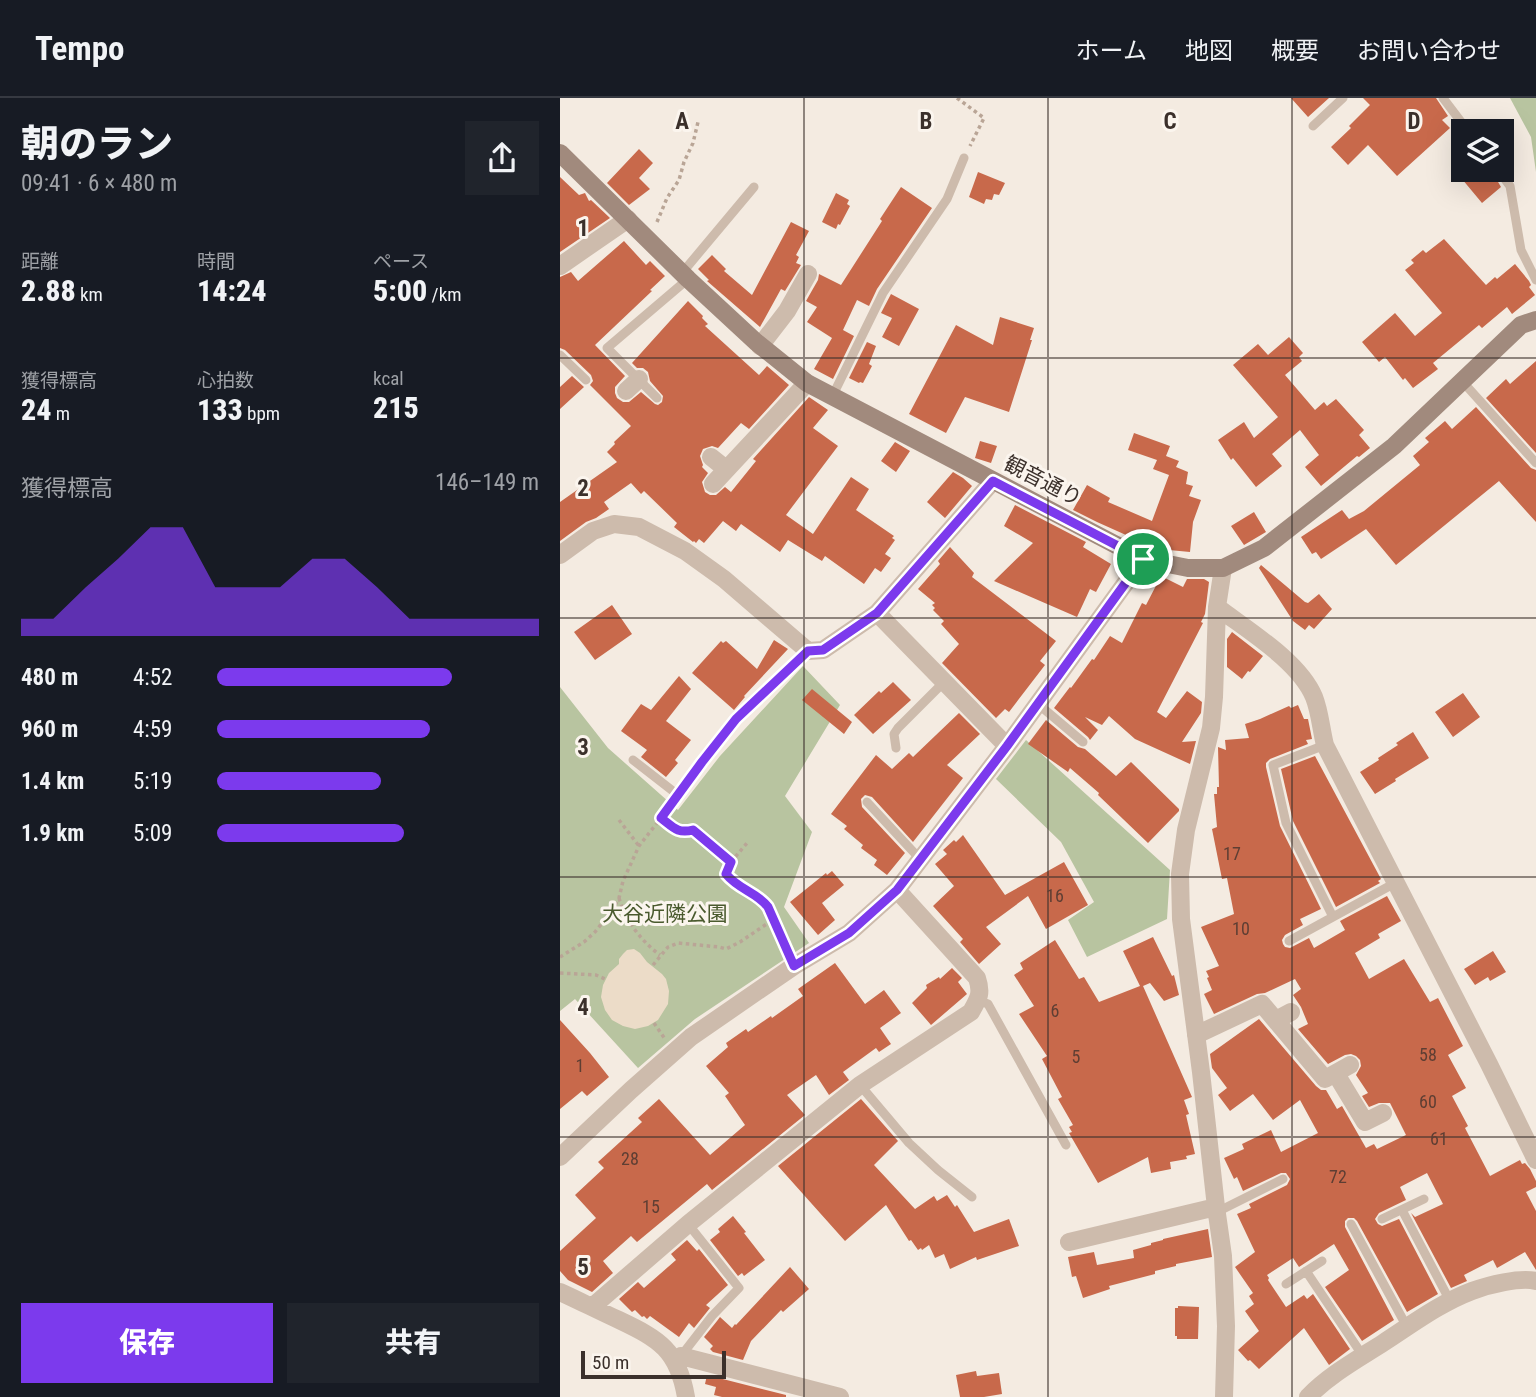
<!DOCTYPE html>
<html lang="ja">
<head>
<meta charset="utf-8">
<style>
  :root { --surface:#171b24; --page:#20242c; --text:#f1f3f6; --muted:#9ea1a6; --line:#363941; --accent:#7c3aed }
  body { margin:0; font-family:"Roboto Condensed","Noto Sans JP",sans-serif; background:var(--page); color:var(--text); height:100vh; display:flex; flex-direction:column; font-size:26px; white-space:nowrap }
  * { box-sizing:border-box; margin:0 }
  p { font-size:23px; color:var(--muted) }
  .icon { flex:none; width:38px; height:38px; fill:none; stroke:currentColor; stroke-width:2; stroke-linecap:round; stroke-linejoin:round }
  .map { position:relative; flex:1; overflow:hidden }
  .sheet { display:flex; flex-direction:column; background:var(--surface); width:560px }
  .sheet>* { flex:none }
  .fabs { position:absolute; left:891px; top:21px; display:grid; gap:14px }
  .fabs a { display:grid; place-items:center; width:63px; height:63px; border-radius:0px; background:var(--surface); box-shadow:0 7px 28px #0002; font-size:35px }
  .scale { position:absolute; left:21px; bottom:18px; width:145px; box-sizing:border-box; padding-left:7px; border:4px solid #3b302b; border-top:0; font-size:19px; line-height:24px; white-space:nowrap; color:#3b302b; -webkit-text-stroke:5px #fbf5ee; paint-order:stroke }
  .pin { position:absolute; display:grid; place-items:center; width:60px; height:60px; color:#fff; margin:-30px; border:4px solid #fff; border-radius:50%; box-shadow:0 2px 7px #0007 }
  .round { display:grid; place-items:center; flex:none; width:74px; height:74px; border-radius:0px; background:var(--page) }
  .head { display:flex; align-items:center; justify-content:space-between; height:119px; padding:0 21px }
  h1 { font-size:38px; font-weight:800; line-height:52px }
  .figures { display:grid; grid-template-columns:repeat(3,1fr); gap:10px; height:119px; padding:7px 21px }
  .figures div { display:grid; align-content:center }
  .figures b { font-size:30px; font-weight:800 }
  .figures small { font-size:19px; font-weight:400 }
  .figures p { font-size:19px }
  .chart { height:196px; padding:14px 21px }
  .chart p { display:flex; justify-content:space-between }
  .chart svg { width:100%; height:126px; margin-top:7px; fill:var(--accent); opacity:.7 }
  .action { display:flex; gap:14px; margin-top:auto; padding:14px 21px }
  .action a { flex:1; height:80px; border-radius:0px; background:var(--accent); color:#fff; font-size:28px; font-weight:800; line-height:80px; text-align:center }
  .action a+a { background:var(--page); color:var(--text) }
  ul { padding:0 21px; list-style:none; font-size:23px }
  li { display:grid; grid-template-columns:112px 84px 1fr; align-items:center; height:52px }
  li i { height:18px; border-radius:9px; background:var(--accent) }
  header { display:flex; align-items:center; gap:42px; box-sizing:border-box; height:98px; padding:0 35px; background:var(--surface); border-bottom:2px solid var(--line) }
  header strong { font-size:33px }
  nav { display:flex; gap:38px; margin-inline-start:auto; font-size:24px }
  main { display:flex; flex:1; min-height:0 }
  .map>svg:first-child { display:block }
  .green { fill:#b8c4a0 }
  .plaza { fill:#ecdcc8 }
  .building { fill:#c8694b }
  .lines { fill:none; stroke-linecap:round; stroke-linejoin:round }
  .path { stroke:#b9a596; stroke-width:3.5; stroke-dasharray:3.5 3.5; stroke-linecap:butt }
  .service { stroke:#cdbbac; stroke-width:9 }
  .minor { stroke:#cdbbac; stroke-width:18 }
  .secondary { stroke:#a18a7d; stroke-width:18 }
  .route-casing { stroke:#fff; stroke-width:14 }
  .route { stroke:#7c3aed; stroke-width:9 }
  .grid { fill:none; stroke:#3b302b; stroke-width:2; stroke-opacity:0.55 }
  .labels { text-anchor:middle; dominant-baseline:central; stroke-width:6; stroke-linejoin:round; paint-order:stroke }
  .number-label { font-size:18px; fill:#5e3e33 }
  .street-label { font-size:21px; fill:#3b302b; stroke:#fbf5ee }
  .park-label { font-size:21px; fill:#4a5a2e; stroke:#fbf5ee }
  .grid-label { font-size:23px; text-anchor:middle; font-weight:bold; fill:#3b302b; stroke:#fbf5ee; stroke-width:6; stroke-linejoin:round; paint-order:stroke }
</style>
</head>
<body>
<header>
<strong>Tempo</strong>
<nav><a>ホーム</a><a>地図</a><a>概要</a><a>お問い合わせ</a></nav>
</header>
<main>
<section class="sheet">
<div class="head"><div><h1>朝のラン</h1><p>09:41 · 6 × 480 m</p></div><a class="round"><svg class="icon" aria-label="share" viewBox="0 0 24 24"><path d="M12 15V3M7 8l5-5 5 5M5 13v7h14v-7"/></svg></a></div>
<div class="figures">
<div><p>距離</p><b>2.88<small> km</small></b></div>
<div><p>時間</p><b>14:24</b></div>
<div><p>ペース</p><b>5:00<small> /km</small></b></div>
</div>
<div class="figures">
<div><p>獲得標高</p><b>24<small> m</small></b></div>
<div><p>心拍数</p><b>133<small> bpm</small></b></div>
<div><p>kcal</p><b>215</b></div>
</div>
<div class="chart"><p><span>獲得標高</span>146–149 m</p>
<svg viewBox="0 0 160 44" preserveAspectRatio="none"><path d="M0 44V38L10 38L20 27L30 17L40 6L50 6L60 27L70 27L80 27L90 17L100 17L110 27L120 38L130 38L140 38L150 38L160 38V44z"/></svg>
</div>
<ul>
<li><b>480 m</b>4:52<i style="width:73%"></i></li>
<li><b>960 m</b>4:59<i style="width:66%"></i></li>
<li><b>1.4 km</b>5:19<i style="width:51%"></i></li>
<li><b>1.9 km</b>5:09<i style="width:58%"></i></li>
</ul>
<div class="action"><a>保存</a><a>共有</a></div>
</section>
<div class="map">
<svg width="976" height="1299" viewBox="0 0 976 1299">
  <rect width="100%" height="100%" fill="#f4ebe1"/>
  <path class="green" d="M950 0H976V74L971 39Z
    M243 568 280 607 225 698 252 734 224 809 249 845 135 921 78 970 15 901 0 913V589L48 650 118 712 160 658Z
    M466 642 610 772 607 821 527 859 508 822 534 804 501 744 436 681Z"/>
  <path class="plaza" d="M74 851 80 855 87 864 102 876 106 881 109 893 108 906 98 922 88 928 75 931 63 928 52 922 45 912 41 899 43 887 49 875 59 866V861L63 856 67 852Z"/>
  <path class="building" d="M731 0H769L748 19Z
    M803 0H876L888 18 882 22 890 30 837 78 808 47 788 67 771 49 791 30 789 28 810 7Z
    M79 51 93 65 79 80 90 91 69 107 47 85Z
    M913 72H931L941 89 922 105 902 81Z
    M418 74 445 85 439 97 434 96 432 102 426 101 424 106 409 99Z
    M0 79 19 97 25 95 29 103 31 102 50 120 0 154Z
    M341 89 372 110 317 191 309 208 297 202 283 232 294 238 273 281 254 271 272 240 247 224 257 209 246 203 258 182 259 176 281 187 322 123 320 121Z
    M276 95 289 102 287 106 290 108 280 127 278 126 276 131 262 124Z
    M231 124 249 133 236 157 239 159 236 165 241 167 225 193 221 191 200 229 147 183 149 182 138 171 152 157 166 171 164 173 192 197Z
    M884 141 926 187 935 179 937 181 955 166 969 183 971 187 969 189 975 197 952 216 947 209 922 230 919 227 873 265 878 271 853 290 845 280 843 282 825 259 819 264 802 244 835 215 855 238 882 215 845 172 854 165 851 162 863 152 866 155Z
    M64 143 86 167 90 163 105 178 90 192 92 193 35 247 65 278 55 289V295L57 300 63 304H69L81 294 95 306 98 307 102 304 103 298 90 283 88 274 83 270H77L72 265 128 203 143 218 142 220 148 226 145 228 199 277 207 268 229 287 189 331 181 325 158 350 152 348 143 351 140 358 143 367 142 369 148 375 142 384 145 394 150 397H156L165 389 171 394 196 363 193 361 249 299 268 312 253 330 278 348 226 417 253 436 291 379 309 391 296 412 334 438 332 440 335 442 325 456 331 460 321 474 315 470 304 486 265 458 262 463 228 442 220 454 181 426 176 433 163 423 144 445 139 441 136 445 134 443 133 444 114 429 117 425 84 393 81 396 71 385 44 404 49 411 36 420 26 424 0 443V404L57 364 47 354 55 346 54 344 71 328 30 287 33 283 31 277 5 252 0 250V179L11 174 18 183Z
    M331 196 359 211 339 248 322 239 332 220 321 215Z
    M440 219 474 230 470 242H472L449 314 405 299 386 335 349 316 396 227 433 247Z
    M729 239 743 255 739 259 742 263 725 277 755 312 764 304 767 308 776 301 804 332 799 337 810 350 799 359 797 358 761 388 745 369 759 357 740 332 712 356 722 368 696 389 673 360 671 362 658 342 684 324 694 340 718 319 673 267 698 246 708 257Z
    M307 244 316 248 309 266 312 268 303 285 300 284 299 285 289 280Z
    M976 263V355L926 300 946 281 950 286Z
    M12 278 24 289 0 311V289Z
    M916 309 971 370 976 372V424L939 383 836 467 806 431 761 461 756 454 752 456 741 439 782 412 789 421 804 413 860 367 853 358 869 344 865 340 885 323 892 331Z
    M574 335 610 348 606 358 619 363 616 369 628 374 626 386 633 388 629 398 641 402 633 424 630 454 609 452 586 446 537 424 513 412 527 387 550 400 548 404 592 423 609 377 593 371 597 362 568 352Z
    M420 343 437 348 431 365 415 360Z
    M335 344 350 353 336 374 321 363Z
    M393 374 403 380 412 388 385 420 367 404Z
    M455 407 526 444 523 449 551 466 536 494 530 491 517 519 434 483 473 445 444 428Z
    M694 414 706 434 684 447 671 428Z
    M390 449 414 475 412 479 496 543 480 563 485 567 449 614 445 611 436 620 382 565 399 546 381 526 384 523 373 512 375 510 372 507 375 505 358 491 380 466 378 463Z
    M701 467 745 504 748 505 759 496 772 511 754 531 749 527 745 532 733 523 699 470Z
    M601 478 623 489 627 481H644L649 484 645 516 641 524 643 525 597 614 606 620 627 593 642 604 641 615 622 644 636 643 630 666 575 641 549 618 542 627 525 619 538 632 530 642 528 639 494 610 510 589 511 590 532 561 534 562 550 538 562 545 582 505 586 507Z
    M52 507 72 536 35 562 14 534Z
    M672 534 703 558 690 574 688 573 682 581 667 569V541Z
    M214 542 228 551 184 598 185 599 174 612 132 575 161 543 163 545 166 543 197 571Z
    M119 578 131 591 106 623 131 642 115 662 118 665 106 679 81 659 87 652 61 633 81 606 91 612Z
    M333 584 351 602 313 636 294 617 319 593 321 595Z
    M252 591 292 624 284 636 242 602Z
    M903 595 920 619 893 639 875 614Z
    M738 607 744 621H748L752 641 746 642 748 646 710 661 706 665V669L720 728 761 811 740 821 743 827 725 837 722 842 723 846 725 849 730 850 749 840 754 850 785 832 780 823 827 798 841 823 818 836 820 840 795 855 809 881 844 861 870 904 878 900 903 948 888 957 906 990 892 998 908 1028 905 1030 930 1078 960 1062 962 1066 965 1065 970 1071 976 1083V1089L966 1094 976 1113V1172L965 1154 937 1170 933 1162 904 1177 907 1183 891 1190 851 1115 855 1119 883 1106 867 1075 840 1089 846 1102 819 1115 815 1121 818 1126 822 1128 839 1121 878 1196 847 1214 797 1123 794 1120H788L785 1123V1129L834 1222 802 1243 765 1189 789 1172 774 1146 739 1169 733 1160 707 1177 709 1180 708 1182 726 1209 744 1197 747 1201 753 1196 790 1251 769 1267 744 1230 699 1271 690 1262 688 1263 678 1252 699 1233 685 1213 694 1206 689 1198 693 1195 675 1169 695 1154 677 1116 691 1110 689 1106 727 1087 730 1081 726 1075H721L683 1093 677 1079 674 1081 664 1060 684 1051 682 1046 711 1032 721 1054 758 1035 740 1002 713 1022 693 996 670 1013 658 997 667 990 652 970 650 956 699 921 756 988 761 992H766L777 1011 782 1008 806 1050 814 1046 817 1051 846 1037 830 1005H819L809 1009 802 998 808 995 796 977 801 968 800 962 796 958 791 956 785 957 768 966 738 931 748 926 741 909 733 897 741 891 735 881 705 895 697 896 654 916 644 896 652 892 647 880 649 879 646 873 659 868 641 829 674 816 667 780 662 781 652 731 657 729 654 696H657V689H659L658 649 666 652 665 642 689 640 685 626 700 621 729 608 731 610Z
    M399 615 420 636 387 667 403 680 353 744 312 699 305 697 301 701 302 709 345 755 327 777 314 767 317 762 301 750 303 747 284 731 287 728 271 716 316 657 332 671 349 655 353 659Z
    M486 622 518 649 525 651 556 678 571 664 619 711V713L588 745 538 697 539 695 510 670 508 674 468 646Z
    M853 634 869 660 835 681 836 683 815 696 800 674 819 662 818 660 838 647 836 645Z
    M755 658 821 781 818 783 820 785 776 809 733 723 721 671Z
    M403 737 445 797 504 764 528 807 486 831 468 798 426 829 441 846 419 866 400 844 403 841 373 808 394 788 375 766 387 756 383 752 394 742 396 744Z
    M272 773 284 787 262 805 275 822 258 837 230 804 266 775 267 777Z
    M593 839 612 878 614 877 619 897 604 903 590 885 583 888 632 999 624 1002 629 1016 626 1017 635 1056 626 1058 627 1061 610 1064 611 1071 591 1075 588 1059 538 1085 509 1035 512 1034 509 1029 513 1027 498 1001 502 999 482 961 487 958 459 916 474 908 454 877 463 871 460 865 495 842 519 881 524 879 539 904 580 888 563 853Z
    M933 853 946 874 930 883 928 879 915 887 904 871Z
    M275 865 305 906 324 892 341 915 320 930 331 946 319 954 316 950 283 974 289 982 269 997 256 977 227 997 245 1017 152 1092 147 1086 77 1144 71 1138 43 1163 53 1175 32 1194 8 1182 0 1173V1153L36 1120 15 1097 44 1070 38 1064 82 1024 78 1020 99 1001 150 1057 185 1027 165 998 169 995 146 968 168 949 166 945 186 931 188 934 211 918 212 920 243 898 238 891Z
    M392 870 402 880 398 884 407 896 371 927 352 905 367 890 366 887 379 879 380 881Z
    M0 922 30 955 49 979 27 998 22 993 0 1011Z
    M301 1001 338 1043 314 1067 355 1111 374 1098 377 1103 387 1097 395 1109 397 1107 414 1134 449 1121 459 1148 417 1162 416 1159 390 1171 384 1156 375 1160 369 1147 362 1152 361 1150 358 1152 351 1142 349 1143 326 1107 285 1143 218 1068Z
    M173 1118 186 1134 184 1135 205 1162 184 1178 182 1175 178 1178 150 1142 160 1134 158 1131Z
    M648 1131 652 1159 616 1166V1168L595 1173V1176L549 1188 550 1191 523 1200 516 1178 512 1179 508 1159 534 1154 537 1167 574 1160 573 1152 591 1147V1145L603 1142V1141Z
    M127 1142 137 1153 139 1151 168 1187 146 1207 150 1210 134 1230 129 1225 119 1239 90 1218 87 1221 84 1218 82 1219 75 1212 72 1214 59 1201 78 1184 84 1190 116 1162 111 1156Z
    M230 1169 249 1191 223 1214 221 1212 191 1243 183 1262 153 1254 150 1251 153 1248 144 1239 157 1223 160 1219 172 1230 175 1226 176 1227Z
    M618 1208 639 1209 638 1241H617V1238H615V1210H618Z
    M416 1273 417 1278 439 1275 442 1296 424 1299H400L396 1277Z
    M147 1277 226 1297V1299H162L154 1297 156 1289 145 1286Z"/>
  <g class="lines">
    <path class="path" d="M397 0 424 20 410 48
      M97 124 107 100 119 82 124 64 133 45 138 24
      M101 720C113 729 117 736 133 732L171 764 166 776C179 792 195 793 206 806 216 818 219 837 226 851
      M59 722 79 748
      M171 764 187 745
      M59 800C66 823 81 843 100 857
      M0 859 24 844 35 834 51 814 59 800 63 783 79 748 101 720
      M93 867 108 849 118 845 159 849 166 851 180 844 214 821
      M0 875 36 877 45 881
      M94 925 105 941"/>
    <path class="service" d="M883 0 908 33
      M753 28 783 0
      M938 72 950 88 961 152 976 182
      M122 175 194 89
      M0 257 26 282
      M902 283 976 365
      M272 299 323 195 387 101 404 60
      M97 300 47 250 128 181
      M478 606 523 644
      M765 647 713 667 726 725 773 819
      M336 650 334 636 338 630 384 584
      M73 662 118 697
      M307 704 360 761
      M111 706 176 621 248 553
      M729 843 835 785
      M417 902 428 906 506 1047
      M300 987 349 1045 378 1072 412 1099
      M842 1112 890 1203
      M657 1114 723 1081
      M822 1121 864 1101
      M791 1126 847 1229
      M746 1173 803 1258
      M726 1186 762 1163
      M121 1258 152 1218 179 1190 128 1126"/>
    <path class="minor" d="M0 168 68 121
      M200 248 227 213 248 176
      M66 293 79 281
      M151 359 166 371
      M153 386 247 285
      M0 457 33 433 54 426 79 429 125 453 164 481 248 553 263 552 317 515 433 383
      M663 470 657 509 654 599 651 630 626 732 620 776 621 821 641 974 656 1109 663 1158 666 1228 664 1299
      M657 509C687 532 739 563 754 599 760 614 761 631 765 647L929 966 976 1062
      M317 515 447 648
      M716 922 731 914
      M636 937 702 906 765 981 790 967
      M776 976 805 1024 823 1015
      M0 1059 71 992 131 939 234 868 289 835 337 792 447 648 583 461
      M509 1144 656 1109
      M0 1194C20 1203 39 1213 59 1222 99 1241 118 1252 126 1299
      M32 1209 128 1126 300 987 411 914C419 900 422 895 417 880L337 792
      M121 1258 280 1299
      M748 1299C769 1277 798 1261 823 1245 851 1227 880 1205 912 1193 928 1187 960 1179 976 1183"/>
    <path class="secondary" d="M0 55 128 181 196 244 247 285 583 461 628 470H663L704 450 834 348 961 227 976 222"/>
  </g>
  <g class="lines">
    <defs>
      <path id="route" d="M433 383 583 461 447 648 337 792 289 835 234 868 208 809C197 794 179 792 166 776L171 764 133 732C117 736 113 729 101 720L142 664 176 621 248 553 263 552 317 515Z"/>
    </defs>
    <use href="#route" class="route-casing"/>
    <use href="#route" class="route"/>
  </g>
  <path class="grid" d="M244 0V1299M488 0V1299M732 0V1299M0 260H976M0 520H976M0 779H976M0 1039H976"/>
  <g class="labels">
    <g class="number-label">
      <text x="672" y="755">17</text>
      <text x="495" y="797">16</text>
      <text x="681" y="830">10</text>
      <text x="495" y="912">6</text>
      <text x="868" y="956">58</text>
      <text x="516" y="958">5</text>
      <text x="20" y="967">1</text>
      <text x="868" y="1003">60</text>
      <text x="879" y="1040">61</text>
      <text x="70" y="1060">28</text>
      <text x="778" y="1078">72</text>
      <text x="91" y="1108">15</text>
    </g>
    <g class="street-label">
      <text transform="translate(483 383) rotate(27)">観音通り</text>
    </g>
    <g class="park-label">
      <text x="105" y="816">大谷近隣公園</text>
    </g>
  </g>
  <g class="grid-label">
    <text x="122" y="31">A</text>
    <text x="366" y="31">B</text>
    <text x="610" y="31">C</text>
    <text x="854" y="31">D</text>
    <text x="23" y="138">1</text>
    <text x="23" y="398">2</text>
    <text x="23" y="657">3</text>
    <text x="23" y="917">4</text>
    <text x="23" y="1177">5</text>
  </g>
</svg>
<div class="fabs">
<a><svg class="icon" aria-label="layers" viewBox="0 0 24 24"><path d="M12 4l9 5-9 5-9-5zM3 14l9 5 9-5"/></svg></a>
</div>
<div class="scale">50 m</div>
<div class="pin" style="left:583px;top:461px;background:#1e9e55"><svg class="icon" aria-label="arrive" viewBox="0 0 24 24"><path d="M6 21V4h12l-3 4 3 4H6"/></svg></div>
</div>
</main>
</body>
</html>
